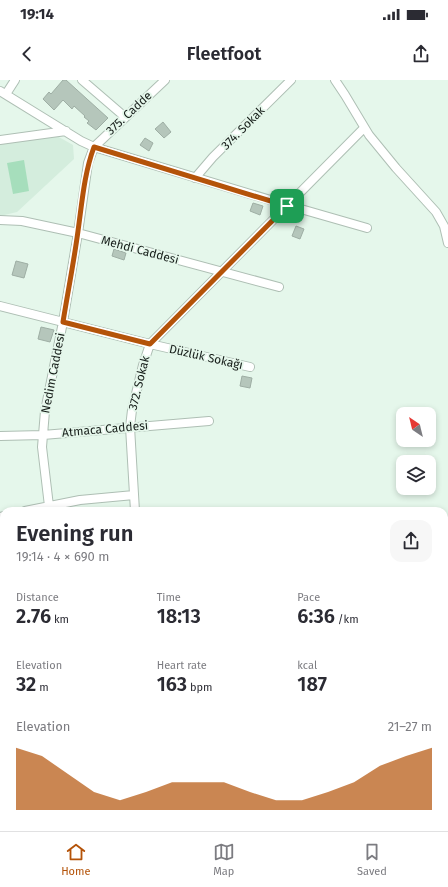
<!DOCTYPE html>
<html lang="en">
<head>
<meta charset="utf-8">
<style>
  :root { --surface:#fff; --page:#f7f7f7; --text:#2b2b33; --muted:#7c7c81; --line:#e1e1e2; --accent:#b45309 }
  body { margin:0; font-family:"Fira Sans",sans-serif; background:var(--page); color:var(--text); height:100vh; display:flex; flex-direction:column; font-size:15px; white-space:nowrap }
  * { box-sizing:border-box; margin:0 }
  p { font-size:13px; color:var(--muted) }
  .icon { flex:none; width:22px; height:22px; fill:none; stroke:currentColor; stroke-width:2; stroke-linecap:round; stroke-linejoin:round }
  .map { position:relative; flex:1; overflow:hidden }
  .side { position:absolute; left:0px; top:427px; width:448px; height:324px; display:flex; flex-direction:column; background:var(--surface); border-radius:12px 12px 0 0; box-shadow:0 2px 6px #0003 }
  .side>* { flex:none }
  .needle { width:26px; rotate:325deg }
  .fabs { position:absolute; left:396px; top:327px; display:grid; gap:8px }
  .fabs a { display:grid; place-items:center; width:40px; height:40px; border-radius:8px; background:var(--surface); box-shadow:0 2px 6px #0003; font-size:20px }
  .pin { position:absolute; display:grid; place-items:center; width:34px; height:34px; color:#fff; margin:-17px; border-radius:8px; box-shadow:0 2px 6px #0006 }
  .round { display:grid; place-items:center; flex:none; width:42px; height:42px; border-radius:12px; background:var(--page) }
  .headline { display:flex; align-items:center; justify-content:space-between; height:68px; padding:0 16px }
  h1 { font-size:22px; font-weight:600; line-height:30px }
  .stats { display:grid; grid-template-columns:repeat(3,1fr); gap:6px; height:68px; padding:4px 16px }
  .stats div { display:grid; align-content:center }
  .stats b { font-size:20px; font-weight:600 }
  .stats small { font-size:11px; font-weight:400 }
  .stats p { font-size:11px }
  .chart { height:112px; padding:8px 16px }
  .chart p { display:flex; justify-content:space-between }
  .chart svg { width:100%; height:72px; margin-top:4px; fill:var(--accent); opacity:.7 }
  .status { display:flex; justify-content:space-between; align-items:center; height:28px; padding:0 20px; background:var(--surface); direction:ltr }
  .status svg { height:11px; fill:currentColor }
  header { display:flex; justify-content:space-between; align-items:center; height:52px; padding:0 16px; background:var(--surface); font-size:18px; font-weight:600 }
  .menu { display:flex; justify-content:space-around; align-items:center; height:56px; border-top:1px solid var(--line); background:var(--surface); font-size:11px; color:var(--muted) }
  .menu a { display:grid; justify-items:center; gap:2px }
  .menu .current { color:var(--accent) }
  .map>svg:first-child { display:block }
  .built { fill:#d4eddd }
  .green { fill:#a6debc }
  .building { fill:#b5c6bb; stroke:#9eaea4 }
  .lines { fill:none; stroke-linecap:round; stroke-linejoin:round }
  .minor-casing { stroke:#aebfb4; stroke-width:10 }
  .minor { stroke:#fff; stroke-width:8 }
  .route-casing { stroke:#fff; stroke-width:8 }
  .route { stroke:#b45309; stroke-width:5 }
  .labels { text-anchor:middle; dominant-baseline:central; stroke-width:3.5; stroke-linejoin:round; paint-order:stroke }
  .street-label { font-size:12px; fill:#171e1a; stroke:#e5f7eb }
</style>
</head>
<body>
<div class="status"><b>19:14</b><svg viewBox="0 0 49 12"><path d="M0 12V9h3v3zM5 12V6h3v6zM10 12V3h3v9zM15 12V0h3v12zM26 1h20v11H26zM47 4h2v5h-2z"/></svg></div>
<header><svg class="icon" aria-label="back" viewBox="0 0 24 24"><path d="M15 5l-7 7 7 7"/></svg>Fleetfoot<svg class="icon" aria-label="share" viewBox="0 0 24 24"><path d="M12 15V3M7 8l5-5 5 5M5 13v7h14v-7"/></svg></header>
<div class="map">
<svg width="448" height="751" viewBox="0 0 448 751">
  <rect width="100%" height="100%" fill="#e5f7eb"/>
  <path class="built" d="M57 56 73 65 74 79 17 132 0 136V64Z"/>
  <path class="green" d="M24 80 29 111 13 114 7 83Z"/>
  <path class="building" d="M63 0H66L108 38 96 50 87 43 89 41 84 37 85 36 74 26 72 29 63 20 54 30 43 19 49 12 51 14Z
    M163 42 171 52 164 58 155 49Z
    M145 58 153 63 149 71 140 65Z
    M253 123 263 126 260 135 250 131Z
    M296 146 304 149 300 159 292 156Z
    M114 169 126 173 124 180 112 176Z
    M16 181 28 184 24 198 12 195Z
    M41 247 54 250 50 262 38 259Z
    M242 296 252 298 250 308 240 306Z"/>
  <g class="lines">
    <defs>
      <path id="minor" d="M82 0 125 37
        M335 0 345 15 369 55 396 88 436 132 444 146 448 163
        M0 11 81 61 94 67 287 125 367 148
        M6 14 15 0
        M0 60 66 51
        M195 98 213 77 291 0
        M0 140 22 141 78 153 279 207
        M0 226 150 264 250 287
        M0 356 43 355 209 341
        M49 426 42 367 45 331 63 242 78 153 88 83 94 67 165 0
        M25 431 80 420 134 415
        M135 431 130 347 132 330 143 285 150 264 364 48
        M0 437 4 436
        M0 533 4 532"/>
    </defs>
    <use href="#minor" class="minor-casing"/>
    <use href="#minor" class="minor"/>
  </g>
  <g class="lines">
    <defs>
      <path id="route" d="M94 67 287 126 150 264 63 242C68 211 74 181 78 151 82 123 84 94 94 67Z"/>
    </defs>
    <use href="#route" class="route-casing"/>
    <use href="#route" class="route"/>
  </g>
  <g class="labels">
    <g class="street-label">
      <text transform="translate(129 33) rotate(-43)">375. Cadde</text>
      <text transform="translate(243 48) rotate(-45)">374. Sokak</text>
      <text transform="translate(140 170) rotate(15)">Mehdi Caddesi</text>
      <text transform="translate(206 277) rotate(13)">Düzlük Sokağı</text>
      <text transform="translate(53 293) rotate(-79)">Nedim Caddesi</text>
      <text transform="translate(139 303) rotate(-76)">372. Sokak</text>
      <text transform="translate(105 349) rotate(-5)">Atmaca Caddesi</text>
    </g>
  </g>
</svg>
<div class="fabs">
<a><svg class="needle" viewBox="-14 -14 28 28"><path d="M0-13l5 13h-10z" fill="#e53935"/><path d="M0 13l5-13h-10z" fill="#7c7c81"/></svg></a>
<a><svg class="icon" aria-label="layers" viewBox="0 0 24 24"><path d="M12 4l9 5-9 5-9-5zM3 14l9 5 9-5"/></svg></a>
</div>
<div class="pin" style="left:287px;top:126px;background:#1e9e55"><svg class="icon" aria-label="arrive" viewBox="0 0 24 24"><path d="M6 21V4h12l-3 4 3 4H6"/></svg></div>
<section class="side">
<div class="headline"><div><h1>Evening run</h1><p>19:14 · 4 × 690 m</p></div><a class="round"><svg class="icon" aria-label="share" viewBox="0 0 24 24"><path d="M12 15V3M7 8l5-5 5 5M5 13v7h14v-7"/></svg></a></div>
<div class="stats">
<div><p>Distance</p><b>2.76<small> km</small></b></div>
<div><p>Time</p><b>18:13</b></div>
<div><p>Pace</p><b>6:36<small> /km</small></b></div>
</div>
<div class="stats">
<div><p>Elevation</p><b>32<small> m</small></b></div>
<div><p>Heart rate</p><b>163<small> bpm</small></b></div>
<div><p>kcal</p><b>187</b></div>
</div>
<div class="chart"><p><span>Elevation</span>21–27 m</p>
<svg viewBox="0 0 160 44" preserveAspectRatio="none"><path d="M0 44V6L10 11L20 22L30 33L40 38L50 33L60 27L70 27L80 27L90 33L100 38L110 38L120 33L130 27L140 17L150 11L160 6V44z"/></svg>
</div>
</section>
</div>
<nav class="menu">
<a class="current"><svg class="icon" aria-label="home" viewBox="0 0 24 24"><path d="M3 11l9-7 9 7M6 9v11h12V9"/></svg>Home</a>
<a><svg class="icon" aria-label="map" viewBox="0 0 24 24"><path d="M3 6l6-2 6 2 6-2v14l-6 2-6-2-6 2zM9 4v14M15 6v14"/></svg>Map</a>
<a><svg class="icon" aria-label="saved" viewBox="0 0 24 24"><path d="M7 4h10v16l-5-4-5 4z"/></svg>Saved</a>
</nav>
</body>
</html>
